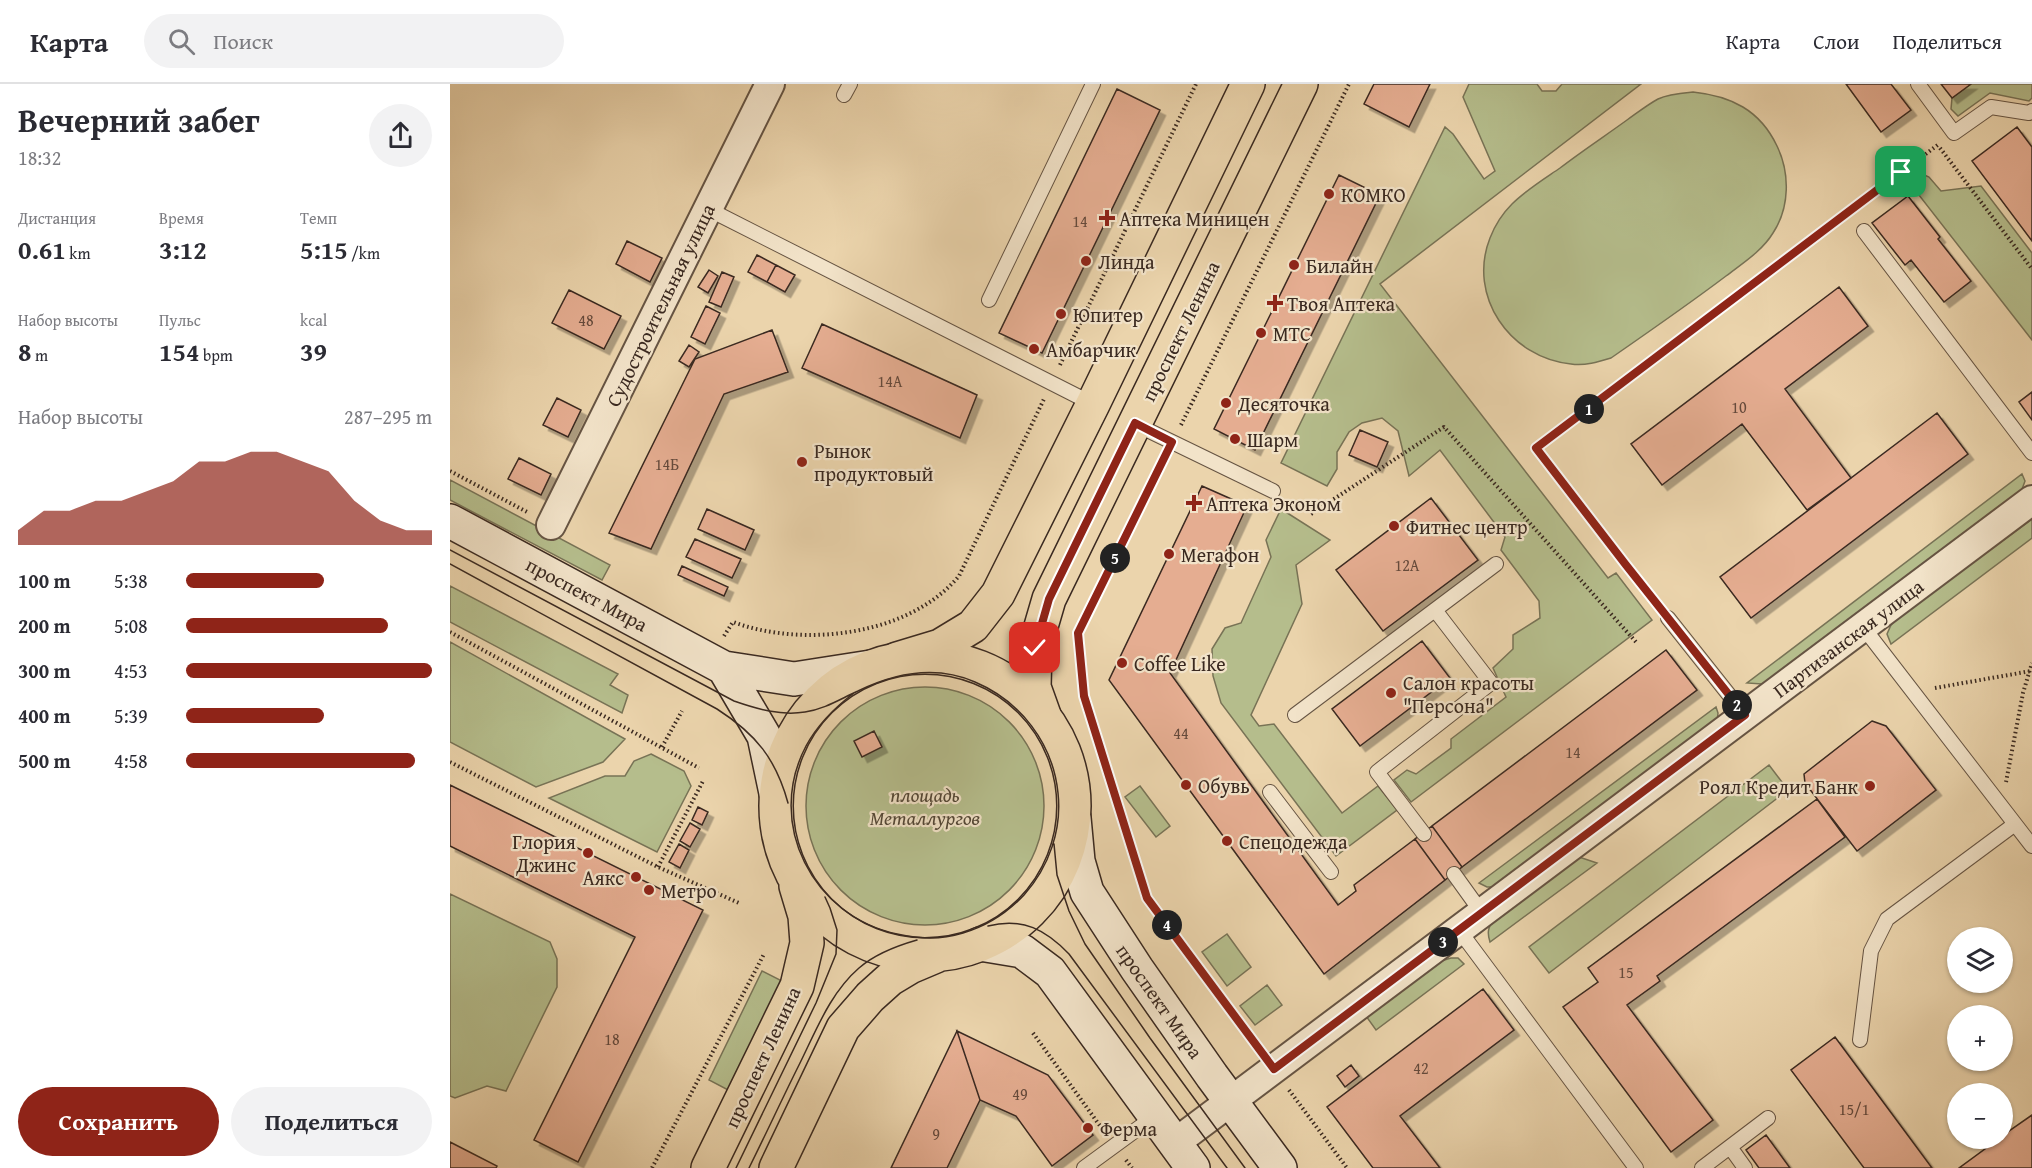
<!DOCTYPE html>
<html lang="ru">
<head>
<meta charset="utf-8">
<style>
  :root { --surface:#fff; --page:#f2f2f3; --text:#2b2b33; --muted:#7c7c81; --line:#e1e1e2; --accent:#8f2418 }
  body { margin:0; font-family:"Gentium Book Plus",serif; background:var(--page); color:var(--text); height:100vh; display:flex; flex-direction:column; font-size:22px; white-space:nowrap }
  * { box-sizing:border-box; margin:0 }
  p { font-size:20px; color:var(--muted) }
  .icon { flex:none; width:33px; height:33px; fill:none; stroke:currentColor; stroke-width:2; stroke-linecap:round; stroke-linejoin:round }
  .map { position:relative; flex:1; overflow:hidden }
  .drawer { display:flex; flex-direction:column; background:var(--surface); width:450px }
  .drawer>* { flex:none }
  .controls { position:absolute; left:1497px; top:843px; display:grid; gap:12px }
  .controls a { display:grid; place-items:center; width:66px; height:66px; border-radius:50%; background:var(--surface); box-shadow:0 2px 4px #0004; font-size:30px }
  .pin { position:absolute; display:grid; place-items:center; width:51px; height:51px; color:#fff; margin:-26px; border-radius:12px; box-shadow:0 3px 9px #0006 }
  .km { position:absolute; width:30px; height:30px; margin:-15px; border-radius:50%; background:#222; color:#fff; font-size:16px; line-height:30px; text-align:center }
  .round { display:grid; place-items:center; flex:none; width:63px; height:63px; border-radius:32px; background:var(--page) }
  .headline { display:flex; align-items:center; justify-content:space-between; height:102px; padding:0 18px }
  h1 { font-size:33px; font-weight:600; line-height:45px }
  .figures { display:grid; grid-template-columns:repeat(3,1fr); gap:9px; height:102px; padding:6px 18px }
  .figures div { display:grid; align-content:center }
  .figures b { font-size:26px; font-weight:600 }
  .figures small { font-size:16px; font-weight:400 }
  .figures p { font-size:16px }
  .chart { height:168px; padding:12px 18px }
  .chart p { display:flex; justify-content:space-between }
  .chart svg { width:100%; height:108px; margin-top:6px; fill:var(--accent); opacity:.7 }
  .button { display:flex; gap:12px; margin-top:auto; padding:12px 18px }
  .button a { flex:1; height:69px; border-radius:36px; background:var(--accent); color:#fff; font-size:24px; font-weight:600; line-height:69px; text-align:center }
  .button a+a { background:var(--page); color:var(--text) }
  ul { padding:0 18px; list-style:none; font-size:20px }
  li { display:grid; grid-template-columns:96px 72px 1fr; align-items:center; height:45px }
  li i { height:15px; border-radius:8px; background:var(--accent) }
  header { display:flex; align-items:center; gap:36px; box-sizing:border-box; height:84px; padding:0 30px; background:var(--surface); border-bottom:2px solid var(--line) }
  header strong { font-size:28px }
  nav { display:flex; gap:33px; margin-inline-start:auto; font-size:21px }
  .search { width:420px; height:54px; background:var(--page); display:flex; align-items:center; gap:15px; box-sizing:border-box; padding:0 21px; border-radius:33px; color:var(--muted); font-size:22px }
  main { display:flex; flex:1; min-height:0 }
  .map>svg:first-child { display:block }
  .green { fill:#b5bd8c; stroke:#787356; stroke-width:1.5 }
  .building { fill:#e5ad91; stroke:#3a2920; stroke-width:1.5; filter:url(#shadow) }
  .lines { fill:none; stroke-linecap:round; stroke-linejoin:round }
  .lane-casing { stroke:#665443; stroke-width:16 }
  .street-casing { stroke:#665443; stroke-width:32 }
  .secondary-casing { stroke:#3a2920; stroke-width:36 }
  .primary-casing { stroke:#3a2920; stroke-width:36 }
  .highway-casing { stroke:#3a2920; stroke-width:36 }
  .path { stroke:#3a2920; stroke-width:4; stroke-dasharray:1.5 3; stroke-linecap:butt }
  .lane { stroke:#f2e3c9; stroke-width:14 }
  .street { stroke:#f2e3c9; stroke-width:28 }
  .secondary { stroke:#f2e3c9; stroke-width:33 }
  .primary { stroke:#ebd4ac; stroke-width:33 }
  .highway { stroke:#ebd4ac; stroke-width:33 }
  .tram { stroke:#3a2920; stroke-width:1.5 }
  .route-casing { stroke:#fff; stroke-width:12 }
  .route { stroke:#8f2418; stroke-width:8 }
  .poi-dot { fill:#8f2418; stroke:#f2e3c9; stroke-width:2 }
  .labels { text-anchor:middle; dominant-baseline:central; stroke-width:4.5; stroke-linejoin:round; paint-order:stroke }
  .number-label { font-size:16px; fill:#654a3c }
  .poi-label { font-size:20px; fill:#3a2920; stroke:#f2e3c9; text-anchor:start }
  .street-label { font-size:20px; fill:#3a2920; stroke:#f2e3c9 }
  .park-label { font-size:20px; font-style:italic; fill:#534736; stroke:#f2e3c9 }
</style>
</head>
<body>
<header>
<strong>Карта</strong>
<div class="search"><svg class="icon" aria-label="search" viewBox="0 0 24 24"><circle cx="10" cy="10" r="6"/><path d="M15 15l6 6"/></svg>Поиск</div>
<nav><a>Карта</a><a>Слои</a><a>Поделиться</a></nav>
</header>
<main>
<section class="drawer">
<div class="headline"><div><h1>Вечерний забег</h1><p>18:32</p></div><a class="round"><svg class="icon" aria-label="share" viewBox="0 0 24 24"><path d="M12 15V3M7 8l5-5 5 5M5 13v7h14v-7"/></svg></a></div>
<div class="figures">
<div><p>Дистанция</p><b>0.61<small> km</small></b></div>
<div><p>Время</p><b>3:12</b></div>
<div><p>Темп</p><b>5:15<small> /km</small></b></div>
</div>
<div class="figures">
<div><p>Набор высоты</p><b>8<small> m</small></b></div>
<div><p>Пульс</p><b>154<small> bpm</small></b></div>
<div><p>kcal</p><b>39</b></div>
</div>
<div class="chart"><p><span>Набор высоты</span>287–295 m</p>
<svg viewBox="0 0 160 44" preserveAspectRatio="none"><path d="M0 44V38L10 30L20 30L30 26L40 26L50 22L60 18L70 10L80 10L90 6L100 6L110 10L120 14L130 26L140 34L150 38L160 38V44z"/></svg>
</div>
<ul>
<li><b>100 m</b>5:38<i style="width:56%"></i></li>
<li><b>200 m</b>5:08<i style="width:82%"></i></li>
<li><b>300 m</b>4:53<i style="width:100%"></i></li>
<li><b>400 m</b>5:39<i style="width:56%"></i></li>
<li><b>500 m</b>4:58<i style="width:93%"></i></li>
</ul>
<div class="button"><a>Сохранить</a><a>Поделиться</a></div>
</section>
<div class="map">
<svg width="1582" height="1084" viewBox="0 0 1582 1084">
  <defs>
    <filter id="shadow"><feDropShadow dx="5.5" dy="5.5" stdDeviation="0" flood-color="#0004"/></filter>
  </defs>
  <rect width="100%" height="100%" fill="#ebd4ac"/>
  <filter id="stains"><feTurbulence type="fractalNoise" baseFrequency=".00333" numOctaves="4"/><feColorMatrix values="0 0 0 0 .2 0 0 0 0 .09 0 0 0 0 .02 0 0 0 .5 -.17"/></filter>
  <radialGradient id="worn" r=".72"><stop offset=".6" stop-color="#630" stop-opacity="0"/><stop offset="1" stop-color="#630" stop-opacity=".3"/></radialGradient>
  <path class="green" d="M1019 0H1087L1092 7H1106L1112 0H1191L930 200 1158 494 1166 489 1202 536 961 718 944 696 957 686 966 690 1001 664V655L1056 613 1043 584 1063 565V551L1090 534 1089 517 1051 466 1055 453 990 366 959 392 948 347 932 334 912 339 899 348 887 368V385L877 402 831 379 995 43 1003 50 1034 95 1045 87 1013 13Z
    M1521 0H1582V14L1579 17 1540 9 1508 32 1501 25 1502 14Z
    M1243 8C1281 12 1310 26 1327 62 1340 89 1340 123 1323 149 1312 167 1293 179 1276 192 1239 220 1200 247 1161 274 1148 278 1135 282 1121 280 1060 274 1017 212 1040 154 1045 141 1053 129 1062 120 1076 106 1094 95 1110 84 1132 67 1155 52 1177 36 1187 29 1197 21 1208 15 1218 10 1232 9 1243 8Z
    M1470 89 1479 93 1491 107 1531 102 1582 169V256L1458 97Z
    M1572 390 1575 397 1571 408 1325 595 1312 600 1297 599Z
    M0 396 160 481 152 496 0 416Z
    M831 425 880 456 846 481 852 520 801 631 809 642 824 640 892 729 928 702 947 726 886 772 771 619 763 592 762 565 775 544 791 539 821 473 816 456Z
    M1582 435V454L1441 560 1437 550 1441 541 1446 535Z
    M0 502 168 590 160 601 178 611 172 629 0 538Z
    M0 558 175 655 153 678 86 703 0 658Z
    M356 722a119 119 0 1 1 238 0a119 119 0 1 1-238 0Z
    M1266 623 1268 629 1267 638 1047 803H1037L1029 799Z
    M201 670 234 687 241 702 207 768 99 714 155 692H175L184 677Z
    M1319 681 1338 706 1099 889 1079 863Z
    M690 702 720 742 706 753 675 713Z
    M1129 773 1147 779 1040 858C1037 849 1038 844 1043 836Z
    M0 810 100 858 107 875V903L56 1007 37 1002 5 1014 0 1012Z
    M777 850 801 883 777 902 752 868Z
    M1001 874H1008L1014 880 926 946 916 932 991 877Z
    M312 887 334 898 280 1007 259 996Z
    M817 901 832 921 805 941 790 922Z"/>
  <path class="building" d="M924 0H980L959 43 914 20Z
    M1396 0H1441L1461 26 1431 48Z
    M1491 0H1521L1502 14Z
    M667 5 710 26 592 269 549 249Z
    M1567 43 1582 63V157L1522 77Z
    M889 91 930 111 805 366 764 345Z
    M1458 112 1490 153 1488 155 1521 197 1494 218 1461 176 1455 181 1422 139Z
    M177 157 212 174 200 198 166 180Z
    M307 171 326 181 317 198 298 188Z
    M326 181 345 191 335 208 317 198Z
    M259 186 268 192 258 209 248 203Z
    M272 188 284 193 271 223 259 218Z
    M1389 203 1418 242 1335 305 1401 394 1357 426 1292 340 1212 401 1181 360Z
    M119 206 171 232 154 265 102 239Z
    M256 222 270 229 255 260 241 253Z
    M372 240 527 311 510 354 352 284Z
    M322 246 338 288 274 310 201 465 159 449 245 275Z
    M239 261 249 268 239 283 229 277Z
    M1582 308V336L1569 318Z
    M107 314 131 326 118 353 93 341Z
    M1487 329 1518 370 1301 534 1270 493Z
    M910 346 938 358 927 383 899 371Z
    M69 374 101 390 91 411 58 395Z
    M752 402 797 422 720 589 888 821 906 807 904 801 965 755 995 796 874 890 659 596Z
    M981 414 1028 476 933 547 886 486Z
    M257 425 304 446 295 466 248 445Z
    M245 455 291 475 282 494 236 473Z
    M232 482 278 503 274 512 228 491Z
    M972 557 1000 594 910 662 882 625Z
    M1216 566 1247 606 1012 783 982 742Z
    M1422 637 1436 642 1486 706 1407 767 1355 699 1354 690Z
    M424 647 432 663 412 673 404 657Z
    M0 701 253 826 128 1078 84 1056 185 853 0 762Z
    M1367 715 1395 753 1207 892 1210 897 1177 921 1263 1036 1221 1068 1113 923 1148 898 1138 884Z
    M248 723 258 728 252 741 242 736Z
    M240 739 250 745 240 763 230 757Z
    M982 742 1012 783 995 796 965 755Z
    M229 760 239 766 230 784 219 778Z
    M1033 905 1064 946 950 1032 990 1084H923L877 1023Z
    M507 947 530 1016 497 1084H441Z
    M507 947 598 991 643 1051 602 1082 566 1032 530 1016Z
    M1385 953 1465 1061 1482 1084H1414L1341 986Z
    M901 981 909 992 895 1003 887 992Z
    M1582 1031V1084H1509L1550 1054H1552V1052Z
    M1316 1051 1340 1084H1309L1296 1066Z
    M0 1058 47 1082 46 1084H0Z"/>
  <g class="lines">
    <defs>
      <path id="lane" d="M1468 0 1504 49 1541 23 1579 29 1582 27
        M394 11 400 0
        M258 125 643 320
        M1414 147 1582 369
        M539 216 643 0
        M685 340 823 407
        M1218 534 1295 631
        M1413 543 1582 762
        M845 631 1046 480
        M820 708 881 788
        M974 750 927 688 1041 599 985 526
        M1004 790 1032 829
        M1009 846 1186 1084
        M1410 956 1421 867 1437 835 1565 740
        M1280 1063 1295 1084
        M634 1084 705 1032
        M1252 1084 1318 1034"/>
      <path id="street" d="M101 441 320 0
        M725 1059 1582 416"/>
      <path id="secondary" d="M0 437 274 584 344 595 421 583
        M274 584 314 652 326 709
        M624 734 628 777 637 808 687 885 762 992 830 1084
        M530 860 572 867 600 888 743 1084"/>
      <path id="primary" d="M447 575 490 562 523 542 548 510 643 320 798 0
        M594 631 584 603 585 563 599 515 851 0"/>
      <path id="highway" d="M326 722a149 149 0 1 1 298 0a149 149 0 1 1-298 0Z
        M258 1084 347 902 357 859 355 832 346 802
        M326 1084 393 944 420 913 440 895 460 883 486 872"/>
    </defs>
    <use href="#lane" class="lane-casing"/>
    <use href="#street" class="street-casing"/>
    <use href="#secondary" class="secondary-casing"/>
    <use href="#primary" class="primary-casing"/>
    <use href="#highway" class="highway-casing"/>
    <path class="path" d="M1490 64 1582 185
      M610 281 746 0
      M731 341 899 0
      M714 375 629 549 634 612 697 814 808 964
      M0 387 79 429
      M861 430 994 343 1186 558
      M1206 519 1086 364 1489 60
      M0 548 249 684
      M274 552 283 538C353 564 459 552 509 492L594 315
      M1485 604 1581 587
      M212 663 232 627
      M0 678 208 783 289 819
      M1556 698 1573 609 1582 579
      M208 783 253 697
      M583 949 653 1046
      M839 1006 897 1084
      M676 1076 682 1084
      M202 1084 314 870"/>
    <use href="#lane" class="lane"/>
    <use href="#street" class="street"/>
    <use href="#secondary" class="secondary"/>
    <use href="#primary" class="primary"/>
    <use href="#highway" class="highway"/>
    <path class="tram" d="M0 466 284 617C307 625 331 632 355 628 375 625 390 615 408 607 445 589 486 581 525 598 570 617 603 659 608 709 612 746 599 783 574 811 557 829 537 842 513 849 490 856 470 855 447 850 363 832 315 740 356 662 368 640 384 624 404 609
      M0 480 267 625C306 650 326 675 338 719
      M604 760 607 791 619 827 635 860 700 954 795 1084
      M538 842C573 833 596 846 619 870L777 1084
      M286 1084 366 919 386 870 387 846 380 824 375 813
      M299 1084C316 1050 332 1015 349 981 366 947 380 909 409 884 425 870 446 862 467 856"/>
  </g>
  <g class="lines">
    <defs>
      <path id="route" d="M585 564 599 515 685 339 722 358 628 549 634 612 697 814 824 985 1295 631 1176 481 1086 364 1451 88"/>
    </defs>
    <use href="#route" class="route-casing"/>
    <use href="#route" class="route"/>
  </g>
  <g class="poi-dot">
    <circle cx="879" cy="110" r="6"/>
    <path d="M654 125h6v6h6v6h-6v6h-6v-6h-6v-6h6z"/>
    <circle cx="636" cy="177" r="6"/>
    <circle cx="844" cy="181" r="6"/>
    <path d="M822 210h6v6h6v6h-6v6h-6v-6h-6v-6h6z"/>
    <circle cx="611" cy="230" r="6"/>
    <circle cx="811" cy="249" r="6"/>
    <circle cx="584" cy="265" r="6"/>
    <circle cx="776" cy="319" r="6"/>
    <circle cx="785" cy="355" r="6"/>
    <circle cx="352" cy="378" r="6"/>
    <path d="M741 410h6v6h6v6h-6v6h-6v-6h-6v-6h6z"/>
    <circle cx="944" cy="442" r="6"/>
    <circle cx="719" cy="470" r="6"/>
    <circle cx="672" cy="579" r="6"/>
    <circle cx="941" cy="609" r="6"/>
    <circle cx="736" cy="701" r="6"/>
    <circle cx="1420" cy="702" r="6"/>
    <circle cx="777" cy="757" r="6"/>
    <circle cx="138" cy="769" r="6"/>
    <circle cx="186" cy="793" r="6"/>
    <circle cx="199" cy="806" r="6"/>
    <circle cx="638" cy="1044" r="6"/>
  </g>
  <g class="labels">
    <g class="number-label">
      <text x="630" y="137">14</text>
      <text x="136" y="236">48</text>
      <text x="440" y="297">14А</text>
      <text x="1289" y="323">10</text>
      <text x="217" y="380">14Б</text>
      <text x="957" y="481">12А</text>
      <text x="731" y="649">44</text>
      <text x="1123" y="668">14</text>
      <text x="1176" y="888">15</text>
      <text x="162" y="955">18</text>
      <text x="971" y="984">42</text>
      <text x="570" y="1010">49</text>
      <text x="1404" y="1025">15/1</text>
      <text x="486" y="1050">9</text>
    </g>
    <g class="poi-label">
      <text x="891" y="110">КОМКО</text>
      <text x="669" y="134">Аптека Миницен</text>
      <text x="648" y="177">Линда</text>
      <text x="856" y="181">Билайн</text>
      <text x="837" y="219">Твоя Аптека</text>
      <text x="623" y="230">Юпитер</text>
      <text x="823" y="249">МТС</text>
      <text x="596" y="265">Амбарчик</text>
      <text x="788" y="319">Десяточка</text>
      <text x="797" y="355">Шарм</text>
      <text x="364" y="366">Рынок<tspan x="364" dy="23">продуктовый</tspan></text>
      <text x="756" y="419">Аптека Эконом</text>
      <text x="956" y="442">Фитнес центр</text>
      <text x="731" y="470">Мегафон</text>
      <text x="684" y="579">Coffee Like</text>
      <text x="953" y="598">Салон красоты<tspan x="953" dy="23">"Персона"</tspan></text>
      <text x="748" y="701">Обувь</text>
      <text x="1408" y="702" text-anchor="end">Роял Кредит Банк</text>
      <text x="126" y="757" text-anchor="end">Глория<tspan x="126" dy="23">Джинс</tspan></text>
      <text x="789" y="757">Спецодежда</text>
      <text x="174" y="793" text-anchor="end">Аякс</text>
      <text x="211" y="806">Метро</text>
      <text x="650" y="1044">Ферма</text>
    </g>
    <g class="street-label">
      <text transform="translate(210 221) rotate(-64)">Судостроительная улица</text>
      <text transform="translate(730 247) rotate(-64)">проспект Ленина</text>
      <text transform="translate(137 510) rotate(28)">проспект Мира</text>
      <text transform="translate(1398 554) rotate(-37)">Партизанская улица</text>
      <text transform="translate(710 917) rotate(55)">проспект Мира</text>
      <text transform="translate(312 973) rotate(-65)">проспект Ленина</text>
    </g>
    <g class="park-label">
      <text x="475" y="710">площадь<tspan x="475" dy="23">Металлургов</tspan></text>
    </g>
  </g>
  <rect width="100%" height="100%" filter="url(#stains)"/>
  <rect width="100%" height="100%" fill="url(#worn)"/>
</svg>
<div class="controls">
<a><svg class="icon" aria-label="layers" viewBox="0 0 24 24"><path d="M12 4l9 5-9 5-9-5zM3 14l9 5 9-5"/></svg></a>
<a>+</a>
<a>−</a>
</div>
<div class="pin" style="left:1451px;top:88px;background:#1e9e55"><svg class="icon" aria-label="arrive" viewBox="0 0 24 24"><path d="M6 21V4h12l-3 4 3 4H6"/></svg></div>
<div class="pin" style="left:585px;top:564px;background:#d93025"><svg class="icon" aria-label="check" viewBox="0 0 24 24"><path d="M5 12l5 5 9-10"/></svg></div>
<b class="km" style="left:1139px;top:325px">1</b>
<b class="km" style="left:1287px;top:621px">2</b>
<b class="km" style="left:993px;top:858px">3</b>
<b class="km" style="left:717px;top:841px">4</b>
<b class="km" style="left:665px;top:474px">5</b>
</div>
</main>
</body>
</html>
